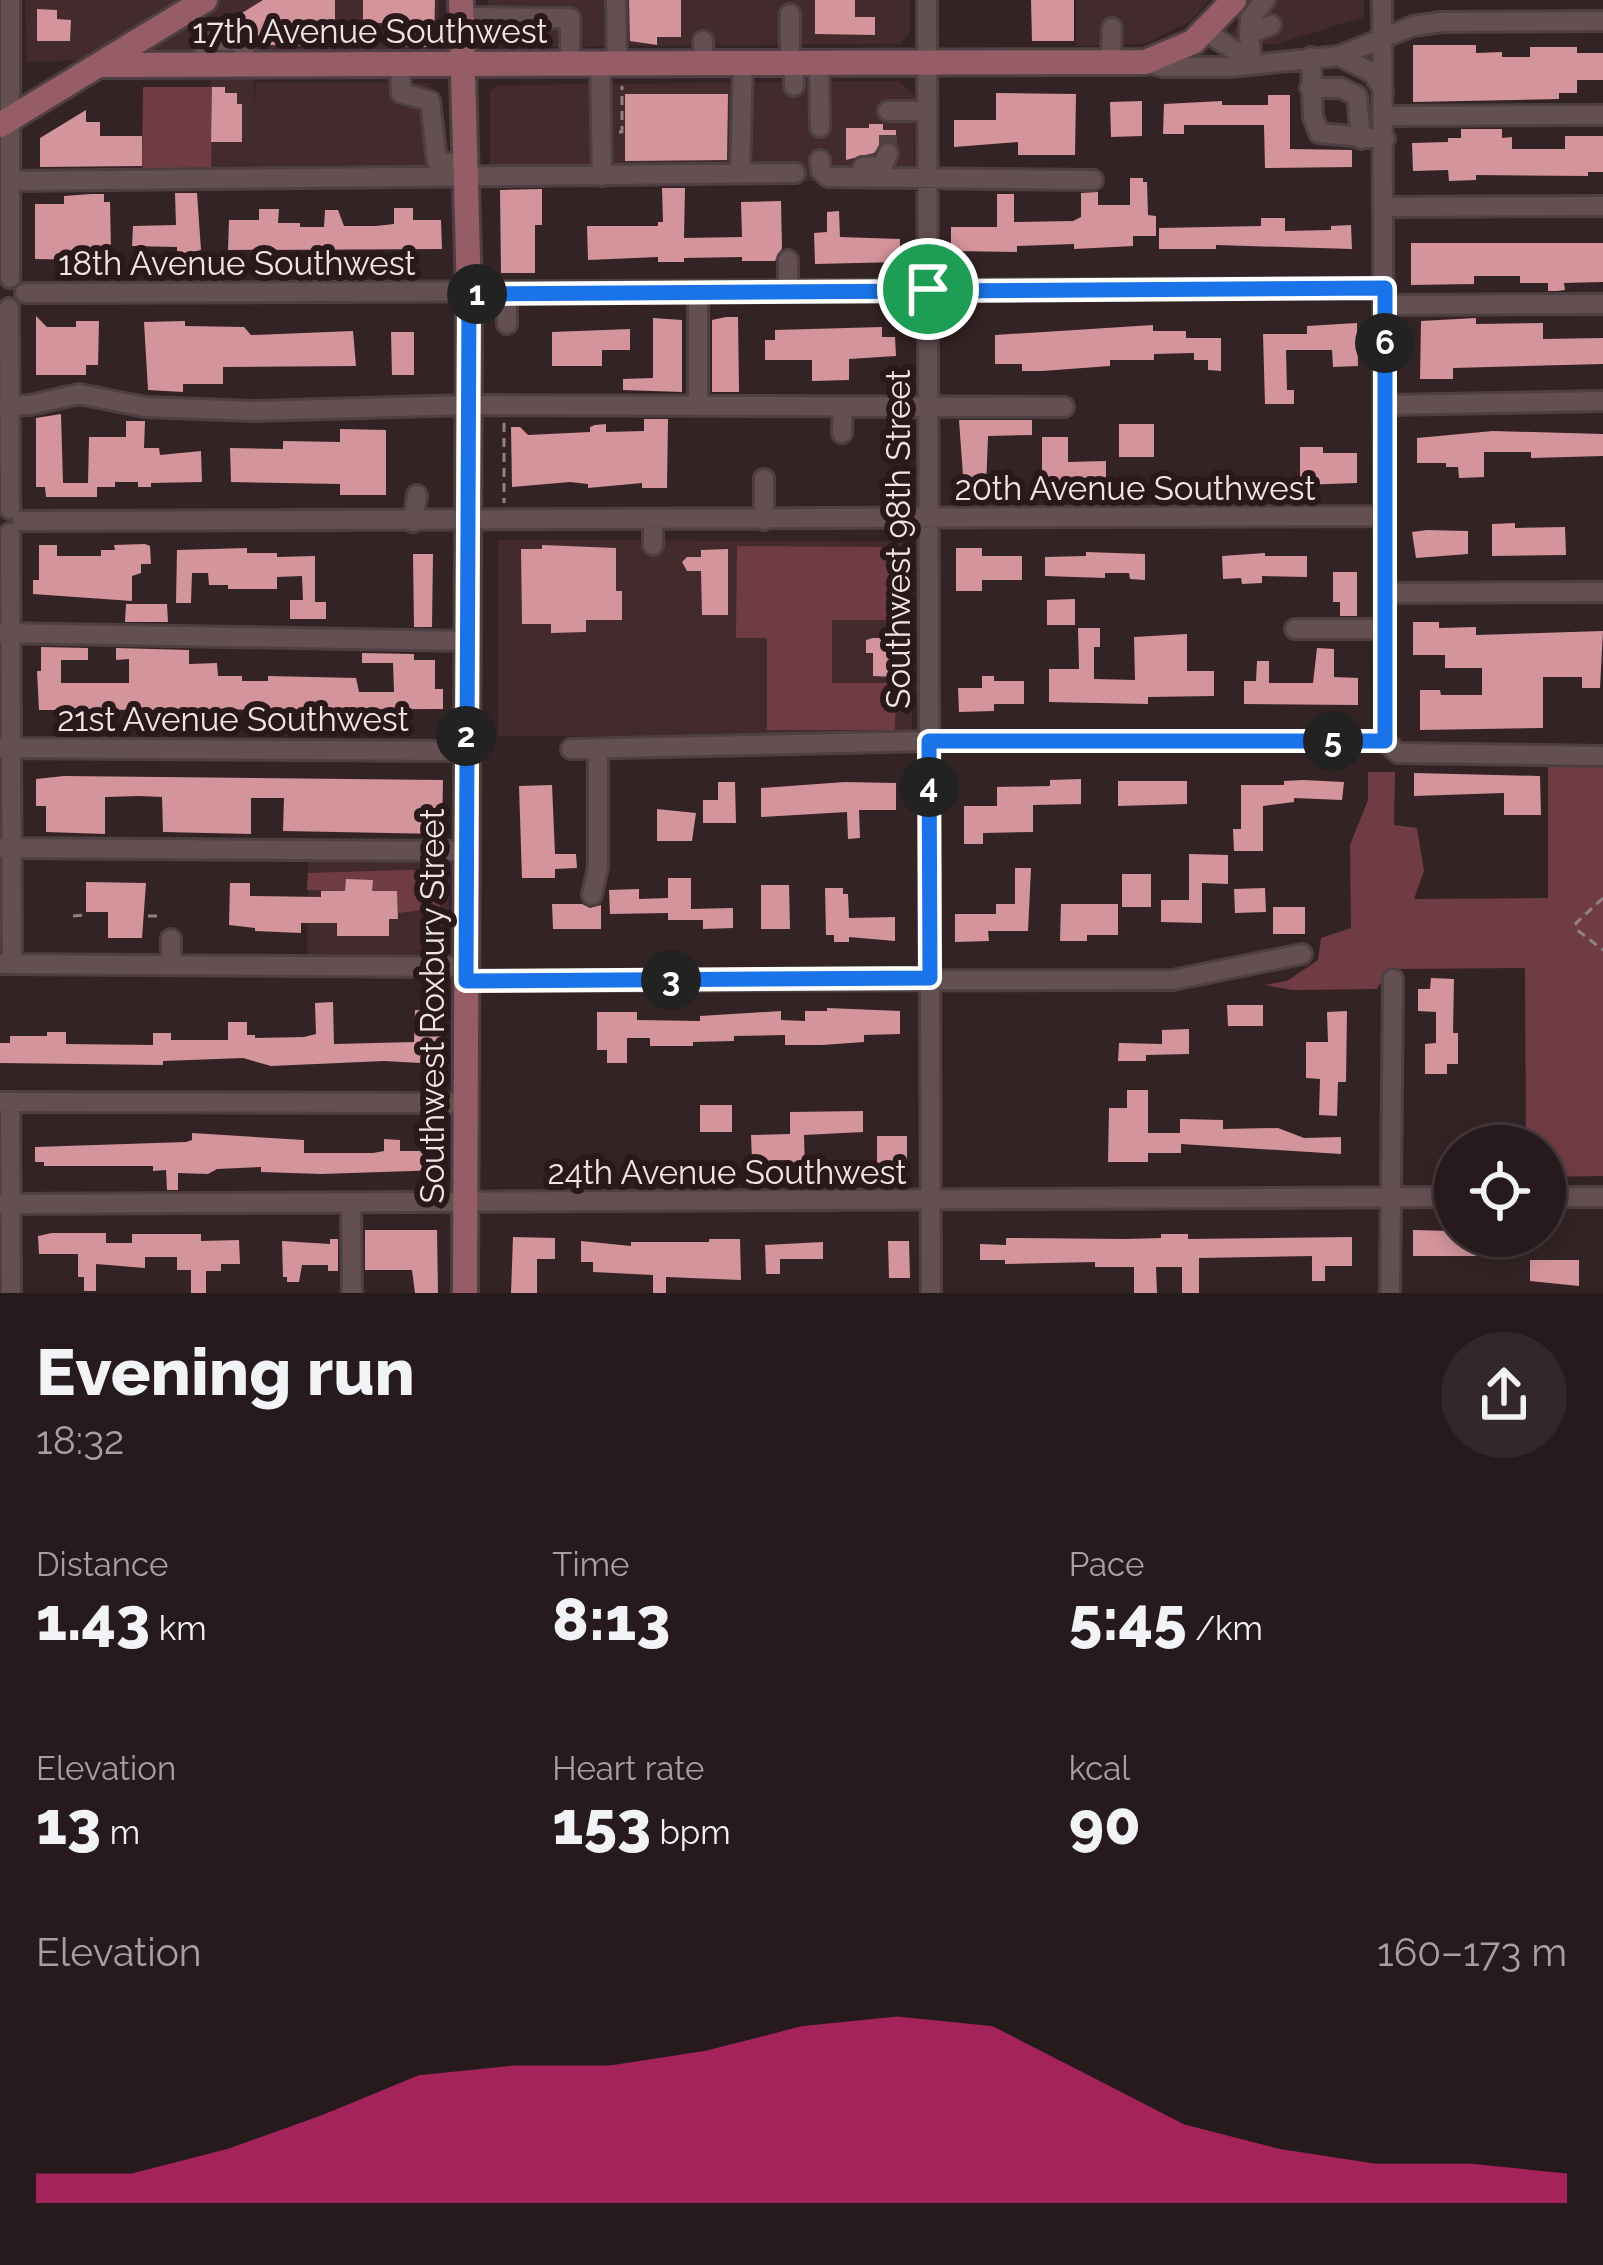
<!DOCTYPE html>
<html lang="en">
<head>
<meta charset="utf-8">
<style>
  :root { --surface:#271a1c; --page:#332729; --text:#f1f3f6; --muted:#a4a1a3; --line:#43383b; --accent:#db2777 }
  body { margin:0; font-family:Raleway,sans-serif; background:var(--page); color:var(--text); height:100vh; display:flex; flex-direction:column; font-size:45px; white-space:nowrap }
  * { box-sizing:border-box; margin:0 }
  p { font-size:39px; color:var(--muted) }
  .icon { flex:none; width:66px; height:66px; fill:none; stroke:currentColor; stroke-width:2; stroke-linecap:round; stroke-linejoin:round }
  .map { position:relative; height:1293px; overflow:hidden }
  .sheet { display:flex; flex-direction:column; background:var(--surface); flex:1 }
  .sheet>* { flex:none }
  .fabs { position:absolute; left:1434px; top:1125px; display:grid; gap:24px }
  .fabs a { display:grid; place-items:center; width:132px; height:132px; border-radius:50%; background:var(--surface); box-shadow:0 6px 18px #0003,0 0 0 3px var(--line); font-size:60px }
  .pin { position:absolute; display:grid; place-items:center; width:102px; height:102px; color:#fff; margin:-51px; border:6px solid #fff; border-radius:50%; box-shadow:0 3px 12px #0007 }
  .km { position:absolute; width:60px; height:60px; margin:-30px; border-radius:50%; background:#222; color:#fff; font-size:33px; line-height:60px; text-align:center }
  .round { display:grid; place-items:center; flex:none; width:126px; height:126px; border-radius:63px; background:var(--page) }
  .head { display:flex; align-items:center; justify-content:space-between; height:204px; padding:0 36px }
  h1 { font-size:66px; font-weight:800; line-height:90px }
  .metrics { display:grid; grid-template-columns:repeat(3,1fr); gap:18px; height:204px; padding:12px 36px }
  .metrics div { display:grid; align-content:center }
  .metrics b { font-size:60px; font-weight:800 }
  .metrics small { font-size:33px; font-weight:400 }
  .metrics p { font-size:33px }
  .chart { height:336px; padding:24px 36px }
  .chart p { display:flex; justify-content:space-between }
  .chart svg { width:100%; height:216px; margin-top:12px; fill:var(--accent); opacity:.7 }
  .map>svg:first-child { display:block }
  .built { fill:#422a2d }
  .green { fill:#703c44 }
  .building { fill:#d3949c }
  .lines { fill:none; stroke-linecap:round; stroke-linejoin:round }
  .minor-tunnel { stroke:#504042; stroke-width:18; stroke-dasharray:18 9; stroke-linecap:butt }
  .minor-casing { stroke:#4e4042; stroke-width:24 }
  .major-casing { stroke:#4e4042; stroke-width:30 }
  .path { stroke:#908283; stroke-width:3; stroke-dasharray:9 6; stroke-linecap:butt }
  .minor { stroke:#645053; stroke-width:18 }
  .major { stroke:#975d66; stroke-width:24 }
  .route-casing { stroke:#fff; stroke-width:24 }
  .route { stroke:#1a73e8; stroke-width:15 }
  .labels { text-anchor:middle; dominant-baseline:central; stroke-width:12; stroke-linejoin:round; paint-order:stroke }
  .street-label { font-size:33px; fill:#f1e5e6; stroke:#2a191b }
</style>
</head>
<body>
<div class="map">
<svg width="1603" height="1293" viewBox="0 0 1603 1293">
  <rect width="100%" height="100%" fill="#342325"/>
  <path class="built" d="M25 0H439V52L254 54V114L256 82 431 83 429 175 209 177 211 55 27 62Z
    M488 0H910V32L901 44 501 47 489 37Z
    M1076 0H1209L1191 21 1145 44 1076 46Z
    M1260 0H1364V17L1277 44 1232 43 1229 35Z
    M899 81 915 96 914 181 490 182V91L498 85Z
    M498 540 912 541V737L498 736Z
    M308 850 451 851 447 967 307 966Z"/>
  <path class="green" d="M143 87H212L211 173H142Z
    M737 546 904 547 903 620H832V683H896L895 730H767V638H736Z
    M1603 760V1176L1545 1177V1146H1526L1525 968 1389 969 1377 989 1292 990 1265 985 1287 981 1318 960 1321 938 1351 928 1350 845 1368 800V772H1395L1394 825 1417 828 1424 871 1414 899 1548 898V761Z
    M404 870H440V908L398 913 397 891H372V880H346L345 891 307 890 308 873Z"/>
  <path class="building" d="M263 0H335V46L266 45V36H256L249 28H242V13Z
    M363 0H435L434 40 428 47 393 46V23H363Z
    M629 0H681V37H657V45L630 41Z
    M815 0H855V17H875V35L815 34Z
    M1031 0H1074V41H1032Z
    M37 9 57 10V19L71 20 70 41H37Z
    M1413 45H1476V53L1502 52V57H1530V47H1577V53H1603V80H1577V93H1559V99L1413 102Z
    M212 87H225V93H237V104H242V142H211Z
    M996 93 1076 94 1075 155H1018V142L954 147V120H996Z
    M625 94H728L727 160 625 161Z
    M1268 95H1290V149L1352 150V167L1265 168 1264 125H1184V134H1163L1164 104 1222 101V105H1268Z
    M1142 101V136L1111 137 1110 102Z
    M86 110V122H100V136H142V166L40 167V138Z
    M869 124H883V130H896V143L885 140 874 153 846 160V128H869Z
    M1461 129H1502V138L1512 137V149H1565V136H1603V172H1588V176L1476 175V180L1449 181 1448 170 1413 171 1412 143 1448 142V138H1461Z
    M1130 178H1143V182H1147L1148 215 1156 216V236H1133V246L1074 249V244L1017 246V252L951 251V227H997V194H1014V222L1073 221 1081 217V193L1098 192V205H1130Z
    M662 188H685L684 238 742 237 741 202 781 201 782 248 775 261H742V257L684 258V262H658V257L588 260 587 226H658V222H663Z
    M542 189V225H535V273H501L500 190Z
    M175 193H197L201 250 177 255V247L132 246 133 226 176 225Z
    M91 194H104V202H110L111 250H86V260L35 259V204H64V196Z
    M394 208H413V220H441L442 249 228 250 229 220H259V209H279L278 223H300V227H324L325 210H338L344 226H376L394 224Z
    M839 211 840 237 900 239V262L815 264 814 233 827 232V212Z
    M1261 218H1285V231L1331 230V226L1351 225 1352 249 1216 245V249H1159V228L1261 226Z
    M1411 243H1603V282L1564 283 1565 290 1557 291H1548V283H1520V276H1474V284L1411 285Z
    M36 316 47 327H76V321H99L98 365H86V375H36Z
    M726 317H738L739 392H712V320Z
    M653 318 682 320V392L623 390V379L653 378Z
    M1476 318V324L1543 323V339L1603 338V364L1453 368V379H1420L1421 321Z
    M185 321V326L244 327 251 335 353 331 356 366 223 367V384H183V392L148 390 144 322Z
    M1357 323 1358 366 1333 367 1332 350H1286L1287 390H1294V404H1265L1263 334H1307V326Z
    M1153 325V331H1186V338H1221V371L1208 370V360H1194V353L1154 354V360H1110V366L1042 371H1022V364H995V335Z
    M882 327V337H895L896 356 849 359V380L812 381V360H765V340H775V330Z
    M630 329V350H602V366H552V332Z
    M391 332H414V375H392Z
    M61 414 63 483H88L89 437H126V421H145L144 448H159L160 455 201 451 202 482 151 483V487H138V482H115V487H97V497H46L45 487H36V418Z
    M644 419H668L667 488H642V483L588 488V484L570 482 512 487 511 427H520L528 435 590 432V427L595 425 606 424V432L644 431Z
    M959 420H1032V435L988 436 986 489H964Z
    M1119 424H1154V457H1119Z
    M340 429 386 430V495H340V484L231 482 230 448 283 449V441L340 442Z
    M1493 431 1603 434V456L1531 458V452H1484V477L1459 478 1458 467H1446V463H1417V438Z
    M1042 437H1068V462L1106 461V487L1042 484Z
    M1300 447H1323V453H1357V483L1300 485Z
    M1515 523V528L1565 527 1566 555 1492 556V524Z
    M1427 530 1468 531V554L1416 558 1412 532Z
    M145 544 150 546 151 564H141V573L132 576V601L33 594V580H39V545H57V556H101V550H115L114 545Z
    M542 545 616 548V591H622V620H586V632L551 633V624H522L521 549H542Z
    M247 548V553H277V557L315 556V602H326V619H290V600H303L302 576 277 577V589H228V585H209L208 573H192L191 603H176L177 550Z
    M956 548H982V556H1022V580H982V591H956Z
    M728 549V615H702L701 571H687L682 562 687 557H701V550Z
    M1086 552 1145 554V580L1130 579 1129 573H1105V578L1045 576V557L1086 556Z
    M1265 553V556H1307V577L1262 576V583L1242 584 1241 578 1223 579 1222 556Z
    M413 554H433L432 627H414Z
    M1333 572H1357V616H1340V602H1333Z
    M1075 599V625H1047V600Z
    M126 604H167L168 622H125Z
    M1413 622H1439V628L1476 627V635L1603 631 1600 688H1582V677H1543V728L1420 730V690H1440L1441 695H1482V668H1445V655H1413Z
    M1078 628H1100V647H1094V679L1135 680 1134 637 1187 634V671H1214V696L1148 697V704L1049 702V669H1079Z
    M873 638H893V677L873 676V653H866V640Z
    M41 647 88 648V660H61V683H129V659L116 660V648L189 650V664L217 663 218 676H242V681H268V676L356 678 359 692H394L393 663H362V653L414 654V660H435V689H443V709L39 710 37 671H41Z
    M1317 648 1334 649V677L1358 678V705L1244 704V681H1256L1257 661H1269V683H1313Z
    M982 676H994V681H1024V704H994V711L959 712 958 688H982Z
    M1414 773 1540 776 1541 815H1504V793L1414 796Z
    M64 776 443 780 442 834 283 831 284 798H251V834L163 832 162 797 139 796 105 797V834L46 832V806H36V779Z
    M1081 779V804L1033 805V832L983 833V844H964V806H997V787L1050 786V780Z
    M1303 780 1344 782 1342 800 1294 798V802L1263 806V851H1234L1233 829H1241V785H1284V781Z
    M1118 781H1187V804L1118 806Z
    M718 782H735L736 823H703V800H718Z
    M845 782 896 783V810H859L860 838 848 839 847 812 761 817V788Z
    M552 785 555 854H576L577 868 555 869V878H522L519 786Z
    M657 809 696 813 692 841H657Z
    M1189 854 1228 855V884L1202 883V923L1161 922V900H1189Z
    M1015 868H1031L1028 931H988L989 941 955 942V914H996V904H1015Z
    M1122 874H1151V907H1122Z
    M668 878H691V909L733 908V928L703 929V920H668V913L610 914 609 890 639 889V899L668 898Z
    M346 879 373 880 372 891H397L398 919H389V936H337V923H301V933L255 931V928L229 925 230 883H250V896L321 897V891H345Z
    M86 882 146 883 142 938H108V912H86Z
    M761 885H789L790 929H761Z
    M825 888H843V894H848L849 918 895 917V941L849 937V942H834V935H826Z
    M1265 888 1266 912 1235 913 1234 889Z
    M552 904H582L590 908 601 905V929H553Z
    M1061 904H1118V935H1087V941H1060Z
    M1273 907H1305V934H1273Z
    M1431 978 1454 979 1453 1033H1458V1064H1447V1074H1425V1044L1436 1043V1012L1418 1011V989H1430Z
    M333 1002 334 1044 414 1042 415 1010 443 1011 445 1059H439V1064L384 1061 271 1066 243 1058 163 1061V1065L0 1063V1043H10V1036H47V1032H66V1044L153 1045V1033H171V1040H228V1022H247V1035H255V1038L304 1037 316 1034 315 1003Z
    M1227 1005H1263V1026H1228Z
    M827 1008 900 1011V1034L864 1035V1042L822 1045H785V1035L734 1036V1041L693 1042V1046H650V1038H627V1063H607V1050H597V1012H637V1020L700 1021V1016L781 1011V1020L805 1021V1011H827Z
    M1347 1011 1346 1082H1338L1337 1116 1319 1115 1320 1079 1306 1078V1042H1328L1327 1012Z
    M1189 1029V1054L1146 1055V1061H1118L1119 1043 1162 1044V1030Z
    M1127 1090H1148V1133H1180V1119L1223 1120V1129L1278 1128 1304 1138 1341 1137V1154L1181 1144V1153H1148V1162H1108L1109 1108H1127Z
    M700 1105H732V1132H700Z
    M863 1111V1132L804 1135 805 1168H785V1160L752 1161 751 1135 790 1134V1112Z
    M192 1133 304 1140V1153H373L384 1151V1139L400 1140V1151H444L443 1170 321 1174 261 1172V1167L217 1169 208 1174 178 1173V1190H167L166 1170 153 1171V1166H44V1162H35V1147L186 1142 192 1140Z
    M877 1136H907V1166H877Z
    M365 1230H437L438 1293H415L412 1270H365Z
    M1413 1230 1452 1231V1236H1535V1249L1498 1248V1256H1413Z
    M52 1233H106V1243H132V1234H201V1241L239 1240 240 1264H221V1271H206V1293H191V1270H177V1257H145V1268L96 1264V1291H84V1277H78V1254H39L38 1236Z
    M1161 1234H1188V1239L1352 1237V1266H1325V1281H1312V1256L1199 1258V1293H1182V1267H1156L1157 1293H1134V1267H1095V1262L1005 1264V1260H980V1244L1006 1245V1238L1126 1239 1161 1238Z
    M513 1237 555 1238V1259H537V1293H511Z
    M330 1239H338V1271H328V1265H302L299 1282H287V1277H283L282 1241 330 1244Z
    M709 1239H740L741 1280 666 1277V1293H653V1275L593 1272V1262H581V1241L631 1246V1242H709Z
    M888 1241H909L910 1278H889Z
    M823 1242V1259H780V1274H766L765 1245Z
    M1530 1260H1579V1286L1530 1281Z"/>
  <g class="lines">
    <path class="minor-tunnel" d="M888 153V130"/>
    <defs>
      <path id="minor" d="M10 0V278
        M616 0 617 62
        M927 0 931 1293
        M1382 0 1385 741
        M790 14V62
        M461 17 570 18V63
        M1205 31 1252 62
        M1249 34 1250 19 1265 0
        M703 41 704 62
        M1339 56 1373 73 1383 90
        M1311 57 1313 117 1319 133 1385 139
        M600 62 602 176
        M794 62V86
        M819 62 820 127
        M1111 62 1112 28
        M1145 62 1163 67H1231L1339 56 1413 26 1442 22 1603 21
        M1252 62 1249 34 1271 25
        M400 64 401 93 430 101 437 161 464 165
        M205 66V50L211 41H244V66
        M1310 88H1341L1357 96 1361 139
        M888 111H927
        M1384 116 1603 115
        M820 160 821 171 828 177 1093 180
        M863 167 883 166 888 153
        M740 173 743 62
        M10 181 795 173
        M1385 207 1603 206
        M788 260V290
        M698 291V406
        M25 293 1385 288
        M1385 305 1603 304
        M9 308 10 509
        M507 324V293
        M1385 405 1603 401
        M0 406 30 405 79 394 145 407 254 411 469 405 1064 407
        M842 433 843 406
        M764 479V520
        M22 521 1385 516
        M413 522 417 495
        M10 533 12 963
        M653 545V521
        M1385 593 1603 592
        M1295 629H1385
        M0 633 468 641
        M0 748 466 751
        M571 749 929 741H1385L1398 753 1603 756
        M0 848 466 851
        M592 895 598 867V749
        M171 939V965
        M0 964 466 967
        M466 981 1173 980 1302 954
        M0 1102 465 1103
        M10 1102 11 1293
        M1545 1197H1603
        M0 1204 1455 1197
        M351 1205 352 1292
        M1390 1293 1393 979"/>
      <path id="major" d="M461 0 469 294 465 1293
        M99 65 1145 62 1193 42 1234 0
        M0 125 205 0"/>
    </defs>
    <use href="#minor" class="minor-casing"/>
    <use href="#major" class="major-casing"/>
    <path class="path" d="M619 132H622V86
      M504 423V503
      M1603 898 1576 923V929L1603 950
      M73 916 84 915
      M148 916H159"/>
    <use href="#minor" class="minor"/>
    <use href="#major" class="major"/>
  </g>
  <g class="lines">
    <defs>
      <path id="route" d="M1385 288V741H929L930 978 466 981 469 294Z"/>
    </defs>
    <use href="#route" class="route-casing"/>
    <use href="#route" class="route"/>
  </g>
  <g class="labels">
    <g class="street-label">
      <text x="370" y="31">17th Avenue Southwest</text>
      <text x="237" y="263">18th Avenue Southwest</text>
      <text x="1135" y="488">20th Avenue Southwest</text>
      <text transform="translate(898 539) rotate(-90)">Southwest 98th Street</text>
      <text x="233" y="719">21st Avenue Southwest</text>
      <text transform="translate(432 1006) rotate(-90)">Southwest Roxbury Street</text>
      <text x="727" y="1172">24th Avenue Southwest</text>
    </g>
  </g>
</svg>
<div class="fabs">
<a><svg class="icon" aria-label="locate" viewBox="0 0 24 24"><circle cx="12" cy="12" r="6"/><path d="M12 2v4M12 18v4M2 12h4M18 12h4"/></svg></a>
</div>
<div class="pin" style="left:928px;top:289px;background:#1e9e55"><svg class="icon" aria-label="arrive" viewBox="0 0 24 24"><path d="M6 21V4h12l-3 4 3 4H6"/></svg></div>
<b class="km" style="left:477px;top:294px">1</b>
<b class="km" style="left:466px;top:736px">2</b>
<b class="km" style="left:671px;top:980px">3</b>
<b class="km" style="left:929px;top:787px">4</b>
<b class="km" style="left:1333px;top:741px">5</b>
<b class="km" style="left:1385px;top:343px">6</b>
</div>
<section class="sheet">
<div class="head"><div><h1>Evening run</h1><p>18:32</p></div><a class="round"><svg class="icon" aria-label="share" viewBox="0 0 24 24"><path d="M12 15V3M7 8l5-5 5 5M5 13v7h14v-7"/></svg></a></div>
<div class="metrics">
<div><p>Distance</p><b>1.43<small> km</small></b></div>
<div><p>Time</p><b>8:13</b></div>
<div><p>Pace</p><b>5:45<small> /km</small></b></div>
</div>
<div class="metrics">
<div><p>Elevation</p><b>13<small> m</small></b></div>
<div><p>Heart rate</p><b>153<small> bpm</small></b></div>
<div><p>kcal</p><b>90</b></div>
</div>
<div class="chart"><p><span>Elevation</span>160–173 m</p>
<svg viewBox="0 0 160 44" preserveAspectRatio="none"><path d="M0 44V38L10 38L20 33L30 26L40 18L50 16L60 16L70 13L80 8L90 6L100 8L110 18L120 28L130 33L140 36L150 36L160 38V44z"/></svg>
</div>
</section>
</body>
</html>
